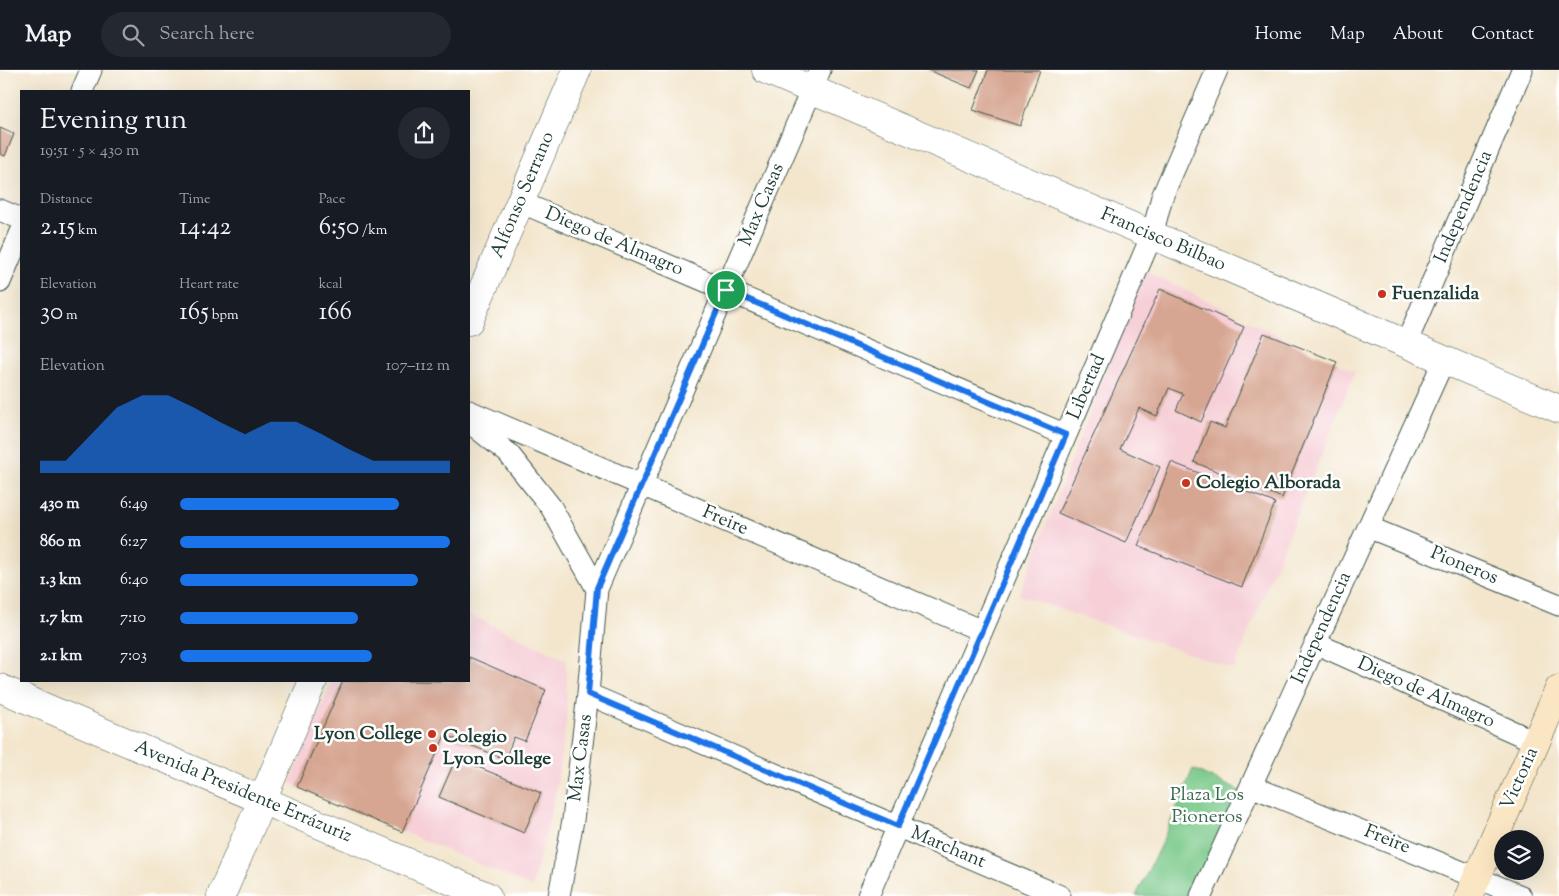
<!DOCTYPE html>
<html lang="en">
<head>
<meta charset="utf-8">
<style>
  :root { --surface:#171b24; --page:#242831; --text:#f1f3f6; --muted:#9ea1a6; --line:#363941; --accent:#1a73e8 }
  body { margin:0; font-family:"Sorts Mill Goudy",serif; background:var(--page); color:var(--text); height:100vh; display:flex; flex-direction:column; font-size:19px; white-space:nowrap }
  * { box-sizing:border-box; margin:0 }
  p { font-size:16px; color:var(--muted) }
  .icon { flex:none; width:28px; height:28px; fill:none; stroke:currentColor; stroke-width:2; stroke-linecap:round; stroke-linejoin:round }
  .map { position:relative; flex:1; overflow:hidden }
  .details { position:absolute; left:20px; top:20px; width:450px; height:592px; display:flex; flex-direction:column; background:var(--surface); border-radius:0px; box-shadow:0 5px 20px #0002 }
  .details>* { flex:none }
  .buttons { position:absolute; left:1494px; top:760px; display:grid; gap:10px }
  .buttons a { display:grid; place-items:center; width:50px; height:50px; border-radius:50%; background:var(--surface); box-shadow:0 5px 20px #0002; font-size:25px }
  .pin { position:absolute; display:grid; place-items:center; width:42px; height:42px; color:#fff; margin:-21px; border:2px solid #fff; border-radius:50%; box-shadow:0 1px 5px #0007 }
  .round { display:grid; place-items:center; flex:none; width:52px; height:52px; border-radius:26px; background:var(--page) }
  .head { display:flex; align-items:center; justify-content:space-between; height:85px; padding:0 20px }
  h1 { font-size:28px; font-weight:600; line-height:38px }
  .metrics { display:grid; grid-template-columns:repeat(3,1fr); gap:8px; height:85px; padding:5px 20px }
  .metrics div { display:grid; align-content:center }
  .metrics b { font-size:25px; font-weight:600 }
  .metrics small { font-size:14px; font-weight:400 }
  .metrics p { font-size:14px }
  .chart { height:140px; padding:10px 20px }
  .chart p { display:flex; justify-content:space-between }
  .chart svg { width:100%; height:90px; margin-top:5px; fill:var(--accent); opacity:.7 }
  ul { padding:0 20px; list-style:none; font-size:16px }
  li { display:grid; grid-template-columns:80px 60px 1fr; align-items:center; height:38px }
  li i { height:12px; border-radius:6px; background:var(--accent) }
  header { display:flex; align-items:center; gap:30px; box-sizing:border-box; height:70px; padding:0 25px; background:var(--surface); border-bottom:1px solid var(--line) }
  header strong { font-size:24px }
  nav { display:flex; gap:28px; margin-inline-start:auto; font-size:18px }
  .search { width:350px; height:45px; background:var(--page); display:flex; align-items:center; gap:12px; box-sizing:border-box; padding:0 18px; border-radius:28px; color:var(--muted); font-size:19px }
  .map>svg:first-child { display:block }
  .built { fill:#f6cfd7 }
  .green { fill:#7ac98a; stroke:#4c835f }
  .building { fill:#d7a692 }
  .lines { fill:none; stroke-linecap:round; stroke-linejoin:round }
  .minor-casing { stroke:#3f564b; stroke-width:23 }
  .tertiary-casing { stroke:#3f564b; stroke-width:29 }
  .secondary-casing { stroke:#3f564b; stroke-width:29 }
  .minor { stroke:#fff; stroke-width:21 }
  .tertiary { stroke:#fff; stroke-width:28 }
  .secondary { stroke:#fbe6c4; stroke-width:28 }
  .route-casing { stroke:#fff; stroke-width:10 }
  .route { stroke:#1a73e8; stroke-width:6 }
  .poi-dot { fill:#c8321e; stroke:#fff; stroke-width:2 }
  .labels { text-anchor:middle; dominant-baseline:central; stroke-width:5; stroke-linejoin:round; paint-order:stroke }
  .street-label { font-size:19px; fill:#1f3d34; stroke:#fff }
  .poi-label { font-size:19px; font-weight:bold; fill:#1f3d34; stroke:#fff; text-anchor:start }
  .park-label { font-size:19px; fill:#3a674e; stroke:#fff }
</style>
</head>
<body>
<header>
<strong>Map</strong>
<div class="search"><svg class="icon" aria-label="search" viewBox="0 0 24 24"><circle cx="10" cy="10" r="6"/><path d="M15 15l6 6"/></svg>Search here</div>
<nav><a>Home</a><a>Map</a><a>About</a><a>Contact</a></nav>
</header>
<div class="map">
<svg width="1559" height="826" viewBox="0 0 1559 826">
  <rect width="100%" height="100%" fill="#fff"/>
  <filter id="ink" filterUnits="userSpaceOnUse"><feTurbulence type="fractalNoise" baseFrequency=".02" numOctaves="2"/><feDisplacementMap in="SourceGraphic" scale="10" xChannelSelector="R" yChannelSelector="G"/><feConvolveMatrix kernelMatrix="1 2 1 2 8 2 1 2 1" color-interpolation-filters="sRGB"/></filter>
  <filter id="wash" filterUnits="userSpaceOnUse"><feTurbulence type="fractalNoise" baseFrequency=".0096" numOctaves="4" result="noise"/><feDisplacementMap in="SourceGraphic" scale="20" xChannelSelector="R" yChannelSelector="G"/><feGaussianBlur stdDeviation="1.12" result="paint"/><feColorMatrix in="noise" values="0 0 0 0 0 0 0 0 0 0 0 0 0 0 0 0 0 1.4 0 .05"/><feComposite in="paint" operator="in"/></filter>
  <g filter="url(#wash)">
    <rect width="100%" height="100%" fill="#f3e6cd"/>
    <path class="built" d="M1145 201 1355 302 1234 599 1019 525Z
      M469 544 566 590 567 643 556 722 532 817 290 713 332 611H469Z"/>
    <path class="green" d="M1193 699 1244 723 1193 826H1136L1163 770Z"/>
    <g id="blocks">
      <path class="building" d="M928 0H979L971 18Z
        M988 0H1040L1020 56 973 40Z
        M0 58 14 64 5 86 0 84Z
        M1160 219 1244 257 1201 352 1176 340 1183 324 1169 318 1157 346 1139 338 1120 379 1160 397 1126 473 1058 443Z
        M1264 263 1337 292 1282 428 1194 392 1210 352 1225 358Z
        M1171 392 1275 433 1242 517 1138 476Z
        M469 587 546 620 525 671 514 667 505 689 445 665 402 762 297 717 343 611H469Z
        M456 688 541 723 524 763 439 727Z"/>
    </g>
  </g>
  <g filter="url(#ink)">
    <use href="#blocks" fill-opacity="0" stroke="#3f564b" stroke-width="1"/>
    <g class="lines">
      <defs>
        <path id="minor" d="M82 21 91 0
          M520 132 1066 365
          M0 140 21 149
          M0 212 21 162
          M1406 274 1522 0
          M469 341 982 561
          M469 352 508 383 551 437 597 519
          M1368 457 1559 535
          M1315 573 1536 672
          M588 624 1060 826
          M1251 716 1521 826
          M559 826 573 750 588 624 597 519 820 0
          M868 826 1152 165 1162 127 1217 0
          M1201 826 1444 290"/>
        <path id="tertiary" d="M766 0 1559 339
          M469 251 577 0
          M0 618 487 826
          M221 826 313 611"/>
        <path id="secondary" d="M1469 826 1559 619"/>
      </defs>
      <use href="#minor" class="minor-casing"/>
      <use href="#tertiary" class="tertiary-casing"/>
      <use href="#secondary" class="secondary-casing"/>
      <use href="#minor" class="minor"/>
      <use href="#tertiary" class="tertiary"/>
      <use href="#secondary" class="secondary"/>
    </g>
  </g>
  <g class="lines" filter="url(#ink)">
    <defs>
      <path id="route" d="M726 220 1066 365 898 756 588 624 597 518Z"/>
    </defs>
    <use href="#route" class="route-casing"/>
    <use href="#route" class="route"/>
  </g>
  <g class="poi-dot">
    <circle cx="1382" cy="224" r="5"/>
    <circle cx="1186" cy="413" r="5"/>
    <circle cx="432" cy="664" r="5"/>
    <circle cx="433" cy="678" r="5"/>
  </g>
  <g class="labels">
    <g class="street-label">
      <text transform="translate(523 125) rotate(-67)">Alfonso Serrano</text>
      <text transform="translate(762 135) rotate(-67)">Max Casas</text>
      <text transform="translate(1464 137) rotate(-67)">Independencia</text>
      <text transform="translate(1163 170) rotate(23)">Francisco Bilbao</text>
      <text transform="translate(614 172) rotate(23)">Diego de Almagro</text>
      <text transform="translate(1087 317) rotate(-67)">Libertad</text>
      <text transform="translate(725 451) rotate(23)">Freire</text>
      <text transform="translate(1464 496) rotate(22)">Pioneros</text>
      <text transform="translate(1322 558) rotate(-66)">Independencia</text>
      <text transform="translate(1426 623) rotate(24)">Diego de Almagro</text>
      <text transform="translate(581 688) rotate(-83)">Max Casas</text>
      <text transform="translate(1520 709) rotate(-66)">Victoria</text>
      <text transform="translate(243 722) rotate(23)">Avenida Presidente Errázuriz</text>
      <text transform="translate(1387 770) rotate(22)">Freire</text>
      <text transform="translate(948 778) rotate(23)">Marchant</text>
    </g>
    <g class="poi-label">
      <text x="1392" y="224">Fuenzalida</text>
      <text x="1196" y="413">Colegio Alborada</text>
      <text x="422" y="664" text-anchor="end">Lyon College</text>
      <text x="443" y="667">Colegio<tspan x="443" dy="22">Lyon College</tspan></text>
    </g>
    <g class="park-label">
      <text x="1207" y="725">Plaza Los<tspan x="1207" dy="22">Pioneros</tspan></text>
    </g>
  </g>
</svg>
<div class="buttons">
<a><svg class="icon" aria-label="layers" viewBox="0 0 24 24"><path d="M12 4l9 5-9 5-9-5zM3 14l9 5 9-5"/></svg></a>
</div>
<div class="pin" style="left:726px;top:220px;background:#1e9e55"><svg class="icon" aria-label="arrive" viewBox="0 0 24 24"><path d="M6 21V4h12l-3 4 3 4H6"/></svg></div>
<section class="details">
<div class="head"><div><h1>Evening run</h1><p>19:51 · 5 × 430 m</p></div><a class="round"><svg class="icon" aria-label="share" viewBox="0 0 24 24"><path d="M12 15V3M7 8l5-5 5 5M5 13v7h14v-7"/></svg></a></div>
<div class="metrics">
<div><p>Distance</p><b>2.15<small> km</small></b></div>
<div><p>Time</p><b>14:42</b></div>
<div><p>Pace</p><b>6:50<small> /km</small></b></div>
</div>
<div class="metrics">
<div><p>Elevation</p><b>30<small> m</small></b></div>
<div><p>Heart rate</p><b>165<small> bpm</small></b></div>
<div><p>kcal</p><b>166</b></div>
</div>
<div class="chart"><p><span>Elevation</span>107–112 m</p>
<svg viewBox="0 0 160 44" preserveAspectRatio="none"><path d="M0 44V38L10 38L20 25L30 12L40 6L50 6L60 12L70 19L80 25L90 19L100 19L110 25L120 32L130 38L140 38L150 38L160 38V44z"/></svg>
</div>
<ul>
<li><b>430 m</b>6:49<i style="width:81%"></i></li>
<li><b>860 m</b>6:27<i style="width:100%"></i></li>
<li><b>1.3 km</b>6:40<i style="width:88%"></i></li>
<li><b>1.7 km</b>7:10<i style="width:66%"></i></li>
<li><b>2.1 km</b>7:03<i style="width:71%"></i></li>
</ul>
</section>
</div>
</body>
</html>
